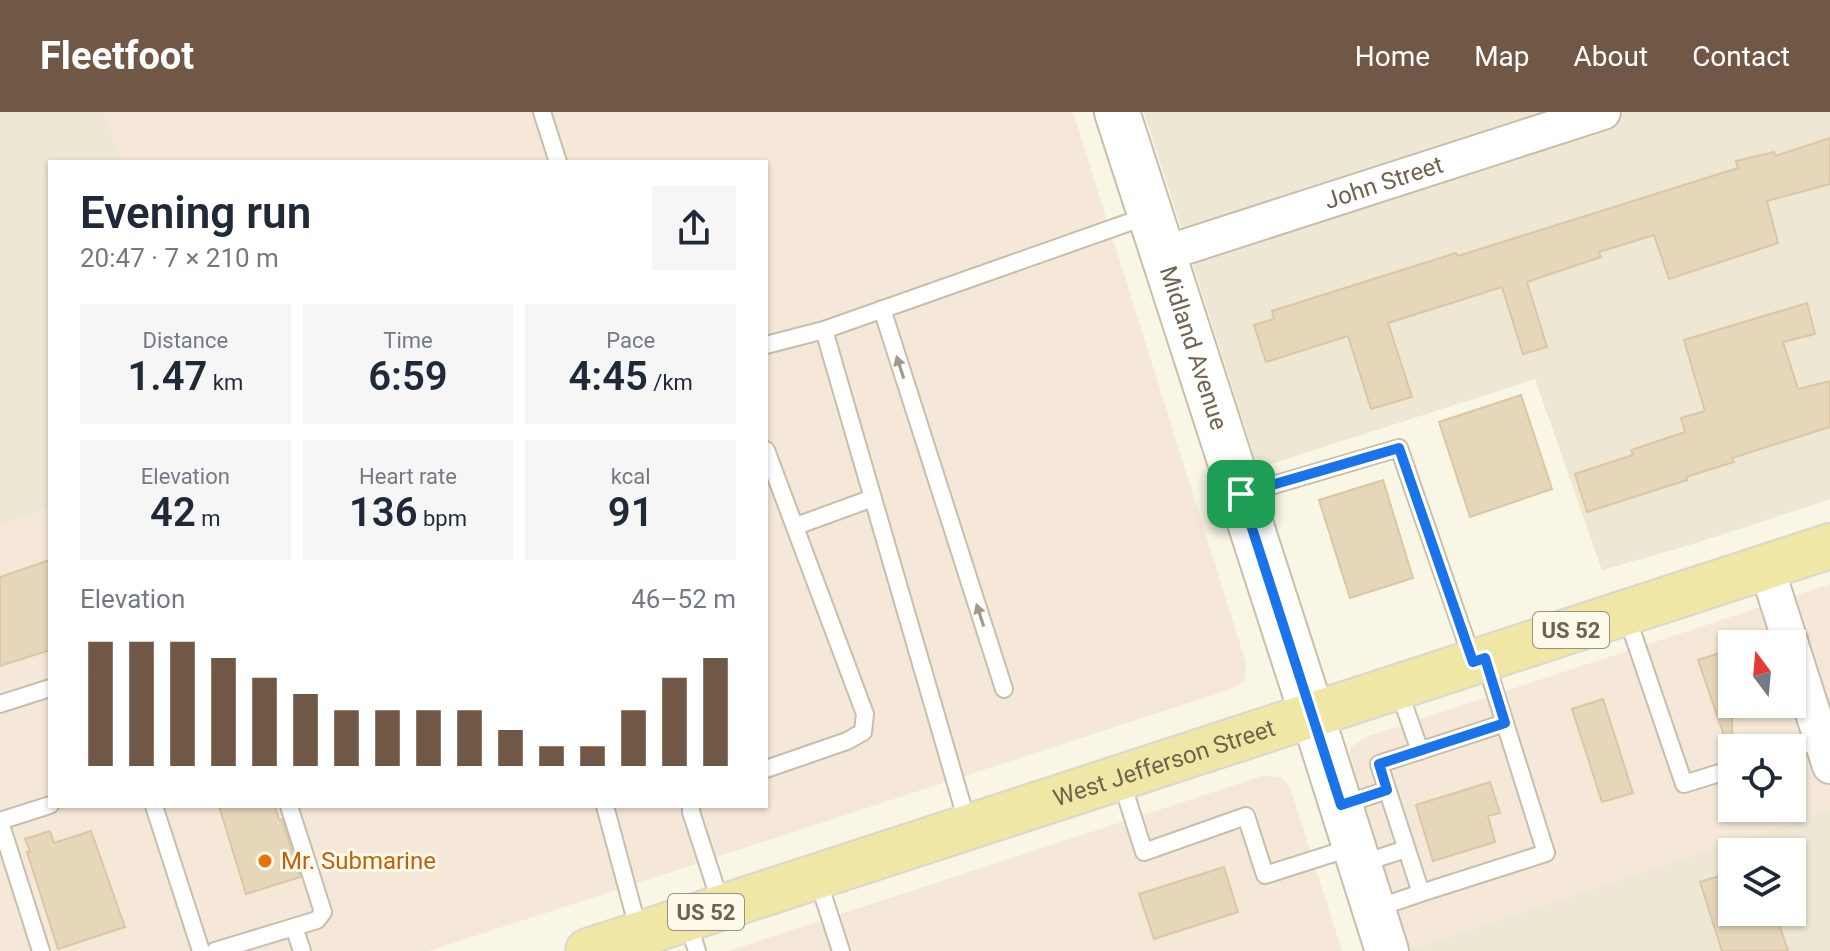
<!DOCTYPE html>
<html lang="en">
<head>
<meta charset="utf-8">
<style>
  :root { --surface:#fff; --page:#f6f6f7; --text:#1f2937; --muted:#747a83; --accent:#715846 }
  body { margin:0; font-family:Roboto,sans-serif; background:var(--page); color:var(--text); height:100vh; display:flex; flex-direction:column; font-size:30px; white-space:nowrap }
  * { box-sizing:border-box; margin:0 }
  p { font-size:26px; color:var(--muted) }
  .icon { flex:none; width:44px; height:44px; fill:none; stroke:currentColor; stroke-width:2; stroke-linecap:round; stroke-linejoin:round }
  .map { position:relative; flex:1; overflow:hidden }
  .panel { position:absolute; left:48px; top:48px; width:720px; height:648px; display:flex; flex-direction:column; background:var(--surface); border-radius:0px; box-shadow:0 2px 6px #0004 }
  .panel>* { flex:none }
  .needle { width:52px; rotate:344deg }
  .fabs { position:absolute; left:1718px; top:518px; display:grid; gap:16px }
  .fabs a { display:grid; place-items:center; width:88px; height:88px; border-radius:0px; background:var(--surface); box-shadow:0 2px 6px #0004; font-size:40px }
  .pin { position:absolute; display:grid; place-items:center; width:68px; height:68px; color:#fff; margin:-34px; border-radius:16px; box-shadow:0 4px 12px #0006 }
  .round { display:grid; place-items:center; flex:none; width:84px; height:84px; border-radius:0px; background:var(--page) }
  .head { display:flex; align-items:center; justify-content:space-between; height:136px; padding:0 32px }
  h1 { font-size:44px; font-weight:600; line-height:60px }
  .metrics { display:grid; grid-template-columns:repeat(3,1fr); gap:12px; height:136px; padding:8px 32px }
  .metrics div { display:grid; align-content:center; border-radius:0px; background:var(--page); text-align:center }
  .metrics b { font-size:40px; font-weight:600 }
  .metrics small { font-size:22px; font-weight:400 }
  .metrics p { font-size:22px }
  .chart { height:224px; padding:16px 32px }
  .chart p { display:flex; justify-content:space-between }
  .chart svg { width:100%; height:144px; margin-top:8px; stroke:var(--accent); stroke-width:6 }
  header { display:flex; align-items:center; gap:48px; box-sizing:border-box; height:112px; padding:0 40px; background:var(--accent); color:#fff }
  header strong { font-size:38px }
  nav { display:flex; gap:44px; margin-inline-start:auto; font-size:28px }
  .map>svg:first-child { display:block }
  .residential { fill:#ede7d3; fill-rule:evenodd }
  .commercial { fill:#f5e8d8; fill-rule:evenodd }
  .building { fill:#e6d7bb; stroke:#dcc6a3; stroke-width:2 }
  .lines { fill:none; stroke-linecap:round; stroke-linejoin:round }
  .service-casing { stroke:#c7beab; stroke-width:20 }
  .minor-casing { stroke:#c7beab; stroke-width:38 }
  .tertiary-casing { stroke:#c7beab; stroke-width:46 }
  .secondary-casing { stroke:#c9bfa9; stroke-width:48 }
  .primary-casing { stroke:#dad6d1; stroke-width:48 }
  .service { stroke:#fff; stroke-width:16 }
  .minor { stroke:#fff; stroke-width:34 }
  .tertiary { stroke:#fff; stroke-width:42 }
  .secondary { stroke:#fff; stroke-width:44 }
  .primary { stroke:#f0e6a5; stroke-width:44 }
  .oneway { fill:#a1998c }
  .route-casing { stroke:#fff; stroke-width:16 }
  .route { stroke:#1a73e8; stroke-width:10 }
  .food-dot { fill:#e8710a; stroke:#fdfaeb; stroke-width:3 }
  .labels { text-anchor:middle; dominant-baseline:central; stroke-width:6; stroke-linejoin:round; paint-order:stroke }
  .shield { fill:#fdfaeb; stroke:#9a907d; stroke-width:2 }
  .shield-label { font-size:22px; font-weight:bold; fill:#6f624e }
  .street-label { font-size:24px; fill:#6f624e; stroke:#fdfaeb }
  .food-label { font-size:24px; fill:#c56008; stroke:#fdfaeb; text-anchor:start }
</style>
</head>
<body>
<header>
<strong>Fleetfoot</strong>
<nav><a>Home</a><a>Map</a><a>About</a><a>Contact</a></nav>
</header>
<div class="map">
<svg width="1830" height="839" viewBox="0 0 1830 839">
  <rect width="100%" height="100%" fill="#f9f6e6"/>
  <path class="residential" d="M0 0H104L122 50H50V397L0 413Z
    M1144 0H1830V387L1690 433 1602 458 1535 267 1258 356Z
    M1830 698V839H1405L1411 837ZM1732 740H1792V800H1732Z"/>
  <path class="commercial" d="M104 0H1073L1246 551 1245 568 1234 576 429 839H0V413L50 397V694H766V50H122Z
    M1830 472V698L1411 837 1349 650 1351 635 1366 625ZM1732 532H1792V592H1732ZM1732 636H1792V696H1732Z
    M1262 664 1281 665 1290 675 1342 839H728Z"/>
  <path class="building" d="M1830 26V72L1767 89 1778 131 1669 167 1654 123 1599 140 1601 145 1527 170 1547 235 1523 242 1502 175 1388 211 1412 285 1371 297 1348 224 1266 250 1254 213 1274 207 1272 199 1456 141 1458 144 1738 56 1736 49 1774 40 1775 44Z
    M1807 191 1815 222 1783 230 1798 277 1830 269V315L1732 346 1734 350 1686 365 1687 368 1587 400 1575 362 1633 343 1631 338 1685 320 1681 306 1705 299 1684 228Z
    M1521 283 1552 377 1470 405 1439 310Z
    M1383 368 1413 466 1350 486 1319 388Z
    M50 448V538L0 554V465Z
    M1732 537V634L1728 635 1698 548Z
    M1603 587 1633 681 1602 690 1572 597Z
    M1490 670 1500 701 1488 704 1495 730 1433 749 1416 693Z
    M219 694H275L279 708 282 707 300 765 246 782Z
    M50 719 54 731 91 719 125 815 58 837 27 740H30L25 727Z
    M1224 755 1238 800 1154 827 1139 782Z
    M1732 760V800H1775L1788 839H1722L1700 770Z"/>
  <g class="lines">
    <defs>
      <path id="service" d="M542 0 558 50
        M882 197 1004 577
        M766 233 824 218
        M766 338 865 602 863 620 847 629 766 657
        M1243 382 1399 336 1473 549
        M796 414 873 386
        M1626 502 1684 672 1732 657
        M1485 548 1546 741 1421 781 1379 652 1505 611
        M1398 576 1420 639
        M0 592 50 576
        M1792 637 1821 627
        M1121 668 1144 740 1246 704 1265 763 1353 735
        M1343 693 1387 678
        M154 694 201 839
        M605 694 639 820
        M691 694V700L722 795
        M0 709 50 693
        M0 710 41 839
        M968 713 824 218 1150 103
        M1360 752 1406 737
        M817 765 841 839
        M1374 797 1421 781
        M687 808 697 839
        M294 815 302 839
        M215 839 317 808 323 800 289 694"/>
      <g id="minor">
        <path id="s1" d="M1163 142 1603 0"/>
        <path d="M1766 454 1791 532"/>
        <path d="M1792 536 1830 654"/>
      </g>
      <path id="tertiary" d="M1312 602 1387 839"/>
      <g id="secondary">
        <path id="s2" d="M1117 0 1312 602"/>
      </g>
      <g id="primary">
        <path id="s3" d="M588 839 1830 434"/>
      </g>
    </defs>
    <use href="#service" class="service-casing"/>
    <use href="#minor" class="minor-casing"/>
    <use href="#tertiary" class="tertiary-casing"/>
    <use href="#secondary" class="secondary-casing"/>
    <use href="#primary" class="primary-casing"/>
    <use href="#service" class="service"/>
    <use href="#minor" class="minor"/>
    <use href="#tertiary" class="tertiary"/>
    <use href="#secondary" class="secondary"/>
    <use href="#primary" class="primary"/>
  </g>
  <defs><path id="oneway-solid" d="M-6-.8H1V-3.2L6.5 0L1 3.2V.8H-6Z" transform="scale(2)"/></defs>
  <g class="oneway">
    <use href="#oneway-solid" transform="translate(900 255) rotate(-108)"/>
    <use href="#oneway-solid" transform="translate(980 503) rotate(-108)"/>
  </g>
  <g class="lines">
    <defs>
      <path id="route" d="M1399 336 1473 550 1485 546 1505 611 1379 652 1387 678 1341 693 1241 382Z"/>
    </defs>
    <use href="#route" class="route-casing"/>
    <use href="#route" class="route"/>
  </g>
  <circle class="food-dot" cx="265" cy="749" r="8"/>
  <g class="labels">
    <g class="shield">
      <rect x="1533" y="500" width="76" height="36" rx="6"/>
      <rect x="668" y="782" width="76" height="36" rx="6"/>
    </g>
    <g class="shield-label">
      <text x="1571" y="518">US 52</text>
      <text x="706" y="800">US 52</text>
    </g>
    <g class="street-label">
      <text stroke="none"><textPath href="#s1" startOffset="232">John Street</textPath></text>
      <text stroke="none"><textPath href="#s2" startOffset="248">Midland Avenue</textPath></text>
      <text stroke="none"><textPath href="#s3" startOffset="606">West Jefferson Street</textPath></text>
    </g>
    <g class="food-label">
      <text x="281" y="749">Mr. Submarine</text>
    </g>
  </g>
</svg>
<div class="fabs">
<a><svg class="needle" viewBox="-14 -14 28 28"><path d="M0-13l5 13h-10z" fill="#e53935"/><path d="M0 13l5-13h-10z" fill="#747a83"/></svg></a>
<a><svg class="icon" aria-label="locate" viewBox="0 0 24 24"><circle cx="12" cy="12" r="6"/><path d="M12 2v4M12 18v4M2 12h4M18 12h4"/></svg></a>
<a><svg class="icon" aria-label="layers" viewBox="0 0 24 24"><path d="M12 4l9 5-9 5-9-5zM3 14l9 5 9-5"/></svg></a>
</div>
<div class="pin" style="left:1241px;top:382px;background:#1e9e55"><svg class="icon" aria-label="arrive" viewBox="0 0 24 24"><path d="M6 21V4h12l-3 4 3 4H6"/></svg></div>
<section class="panel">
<div class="head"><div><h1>Evening run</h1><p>20:47 · 7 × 210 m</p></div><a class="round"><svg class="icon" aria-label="share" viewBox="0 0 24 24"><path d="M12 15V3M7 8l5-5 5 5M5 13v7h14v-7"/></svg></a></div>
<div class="metrics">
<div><p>Distance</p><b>1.47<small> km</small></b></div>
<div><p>Time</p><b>6:59</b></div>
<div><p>Pace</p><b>4:45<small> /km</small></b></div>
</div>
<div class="metrics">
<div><p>Elevation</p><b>42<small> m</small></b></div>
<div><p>Heart rate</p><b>136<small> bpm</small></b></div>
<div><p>kcal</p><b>91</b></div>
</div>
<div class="chart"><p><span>Elevation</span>46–52 m</p>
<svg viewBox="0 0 160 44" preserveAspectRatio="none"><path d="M5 44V6M15 44V6M25 44V6M35 44V11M45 44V17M55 44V22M65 44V27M75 44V27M85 44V27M95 44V27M105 44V33M115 44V38M125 44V38M135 44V27M145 44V17M155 44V11"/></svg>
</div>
</section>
</div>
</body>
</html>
